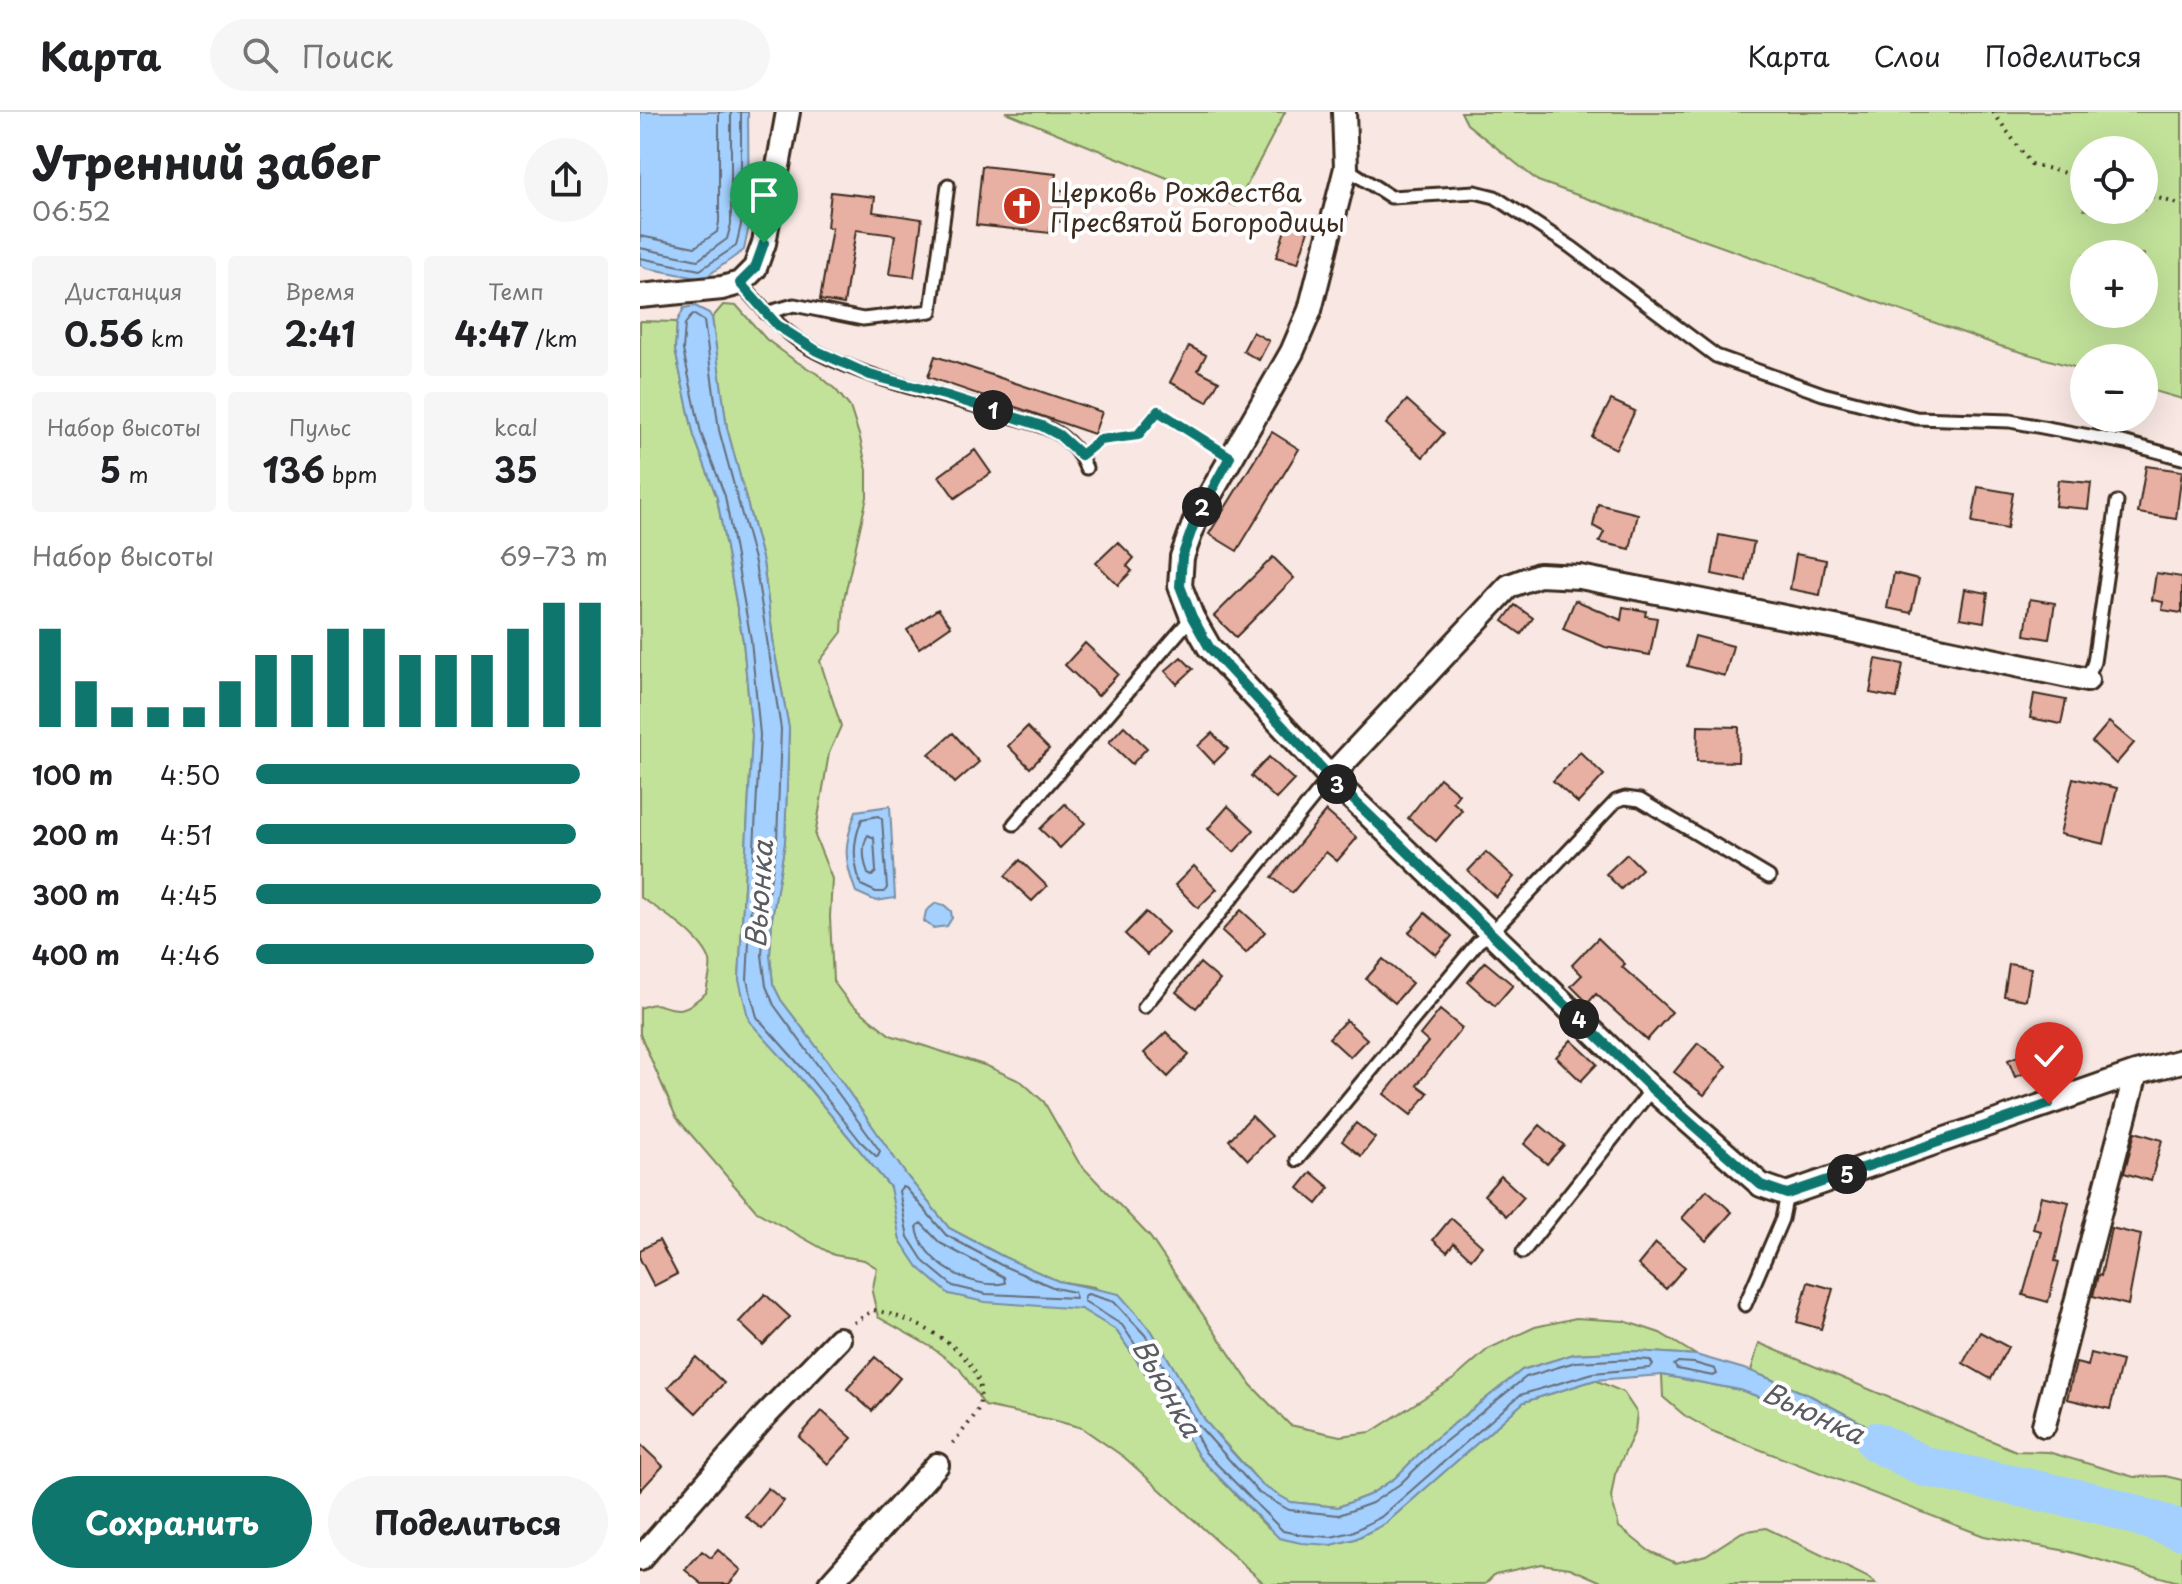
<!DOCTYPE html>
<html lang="ru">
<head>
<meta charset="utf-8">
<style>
  :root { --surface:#fff; --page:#f6f6f6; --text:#202124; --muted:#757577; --line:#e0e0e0; --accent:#0f766e }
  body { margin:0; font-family:"Playpen Sans",sans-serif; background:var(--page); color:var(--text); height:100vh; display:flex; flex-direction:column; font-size:30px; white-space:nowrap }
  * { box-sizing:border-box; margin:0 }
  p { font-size:26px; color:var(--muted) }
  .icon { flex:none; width:44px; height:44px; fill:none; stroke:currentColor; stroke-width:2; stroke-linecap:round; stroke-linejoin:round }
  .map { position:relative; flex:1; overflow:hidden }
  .panel { display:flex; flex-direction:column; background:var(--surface); width:640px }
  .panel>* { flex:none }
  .controls { position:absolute; left:1430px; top:24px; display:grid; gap:16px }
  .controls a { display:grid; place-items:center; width:88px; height:88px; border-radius:50%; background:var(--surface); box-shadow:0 8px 32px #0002; font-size:40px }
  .pin { position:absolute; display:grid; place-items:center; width:68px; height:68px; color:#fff; margin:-82px -34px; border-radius:50% 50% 50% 0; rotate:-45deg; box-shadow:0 0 8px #0007 }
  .pin .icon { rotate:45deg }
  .km { position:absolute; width:40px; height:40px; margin:-20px; border-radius:50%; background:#222; color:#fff; font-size:22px; line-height:40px; text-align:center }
  .round { display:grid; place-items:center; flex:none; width:84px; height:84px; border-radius:42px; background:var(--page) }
  .headline { display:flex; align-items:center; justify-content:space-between; height:136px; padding:0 32px }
  h1 { font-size:44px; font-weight:700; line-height:60px }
  .figures { display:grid; grid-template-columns:repeat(3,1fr); gap:12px; height:136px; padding:8px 32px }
  .figures div { display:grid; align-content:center; border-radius:8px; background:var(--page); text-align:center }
  .figures b { font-size:34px; font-weight:700 }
  .figures small { font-size:22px; font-weight:400 }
  .figures p { font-size:22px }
  .chart { height:224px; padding:16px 32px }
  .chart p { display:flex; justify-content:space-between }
  .chart svg { width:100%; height:144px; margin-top:8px; stroke:var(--accent); stroke-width:6 }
  .cta { display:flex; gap:16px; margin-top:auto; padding:16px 32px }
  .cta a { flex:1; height:92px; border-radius:48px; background:var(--accent); color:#fff; font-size:32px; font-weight:700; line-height:92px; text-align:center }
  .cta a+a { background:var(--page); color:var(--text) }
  ul { padding:0 32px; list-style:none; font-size:26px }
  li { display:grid; grid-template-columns:128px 96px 1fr; align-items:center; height:60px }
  li i { height:20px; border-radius:10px; background:var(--accent) }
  header { display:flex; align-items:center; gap:48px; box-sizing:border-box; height:112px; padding:0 40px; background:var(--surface); border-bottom:2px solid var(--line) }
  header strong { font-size:38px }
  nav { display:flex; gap:44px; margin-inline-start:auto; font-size:28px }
  .search { width:560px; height:72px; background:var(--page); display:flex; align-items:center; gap:20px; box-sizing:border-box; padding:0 28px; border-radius:44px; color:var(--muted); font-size:30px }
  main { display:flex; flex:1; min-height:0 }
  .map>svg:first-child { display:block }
  .green { fill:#c2e29a; stroke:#7e865c; stroke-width:2; fill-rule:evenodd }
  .water { fill:#a3d0fe; stroke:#798ea4; stroke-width:2 }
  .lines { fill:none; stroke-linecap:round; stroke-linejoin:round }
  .shore { stroke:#656c78; stroke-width:2 }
  .river { stroke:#a3d0fe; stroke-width:40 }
  .building { fill:#e8afa3; stroke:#3b2a1e; stroke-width:2 }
  .lane-casing { stroke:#3b2a1e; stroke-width:17 }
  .street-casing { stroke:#3b2a1e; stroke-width:28 }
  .path { stroke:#3b2a1e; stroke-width:4; stroke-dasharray:2 6; stroke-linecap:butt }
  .lane { stroke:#fff; stroke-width:11 }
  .street { stroke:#fff; stroke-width:22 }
  .route-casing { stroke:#fff; stroke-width:16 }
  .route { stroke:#0f766e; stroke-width:10 }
  .labels { text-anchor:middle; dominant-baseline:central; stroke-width:8; stroke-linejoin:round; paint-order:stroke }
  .poi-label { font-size:26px; fill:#3b2a1e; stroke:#fff; text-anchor:start }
  .water-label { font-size:28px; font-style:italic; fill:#5a5c61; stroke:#fff }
</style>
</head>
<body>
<header>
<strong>Карта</strong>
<div class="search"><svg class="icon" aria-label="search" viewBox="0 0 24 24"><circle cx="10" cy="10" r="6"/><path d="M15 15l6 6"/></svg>Поиск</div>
<nav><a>Карта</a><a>Слои</a><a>Поделиться</a></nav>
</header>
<main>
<section class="panel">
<div class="headline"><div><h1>Утренний забег</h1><p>06:52</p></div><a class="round"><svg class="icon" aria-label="share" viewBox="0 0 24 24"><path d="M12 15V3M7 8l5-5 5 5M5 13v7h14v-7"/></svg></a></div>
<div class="figures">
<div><p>Дистанция</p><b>0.56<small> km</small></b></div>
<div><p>Время</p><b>2:41</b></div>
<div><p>Темп</p><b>4:47<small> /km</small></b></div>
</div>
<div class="figures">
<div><p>Набор высоты</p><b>5<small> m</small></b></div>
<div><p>Пульс</p><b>136<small> bpm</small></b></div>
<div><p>kcal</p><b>35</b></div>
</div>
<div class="chart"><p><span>Набор высоты</span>69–73 m</p>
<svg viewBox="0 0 160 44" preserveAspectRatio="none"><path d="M5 44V14M15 44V30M25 44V38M35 44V38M45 44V38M55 44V30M65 44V22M75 44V22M85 44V14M95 44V14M105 44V22M115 44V22M125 44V22M135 44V14M145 44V6M155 44V6"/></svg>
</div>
<ul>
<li><b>100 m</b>4:50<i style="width:92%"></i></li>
<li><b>200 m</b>4:51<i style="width:91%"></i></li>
<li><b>300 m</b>4:45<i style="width:98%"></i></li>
<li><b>400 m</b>4:46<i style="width:96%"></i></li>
</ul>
<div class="cta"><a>Сохранить</a><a>Поделиться</a></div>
</section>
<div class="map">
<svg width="1542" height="1472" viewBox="0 0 1542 1472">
  <rect width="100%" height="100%" fill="#f8e7e3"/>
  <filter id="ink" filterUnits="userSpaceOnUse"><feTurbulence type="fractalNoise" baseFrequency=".0125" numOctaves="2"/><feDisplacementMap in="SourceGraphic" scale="16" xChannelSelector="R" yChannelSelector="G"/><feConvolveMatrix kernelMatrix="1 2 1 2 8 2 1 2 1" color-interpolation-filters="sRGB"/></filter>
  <g filter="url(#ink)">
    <path class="green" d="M365 0H645L596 94Z
      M821 0H1542V287L1504 276V246H1444V258L1360 234 898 69 827 12ZM1444 38H1504V98H1444ZM1444 142H1504V202H1444Z
      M83 193 97 194 126 227 154 248 179 263 196 278 210 295 220 326 227 358V385L204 487 202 520 180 549 201 614 189 641 175 724 192 767 190 805 193 869 208 889 250 923 347 954 382 970 404 990 439 1051 510 1125 611 1273 650 1313 700 1324 731 1320 815 1266 848 1237 895 1215 936 1206 984 1209 1020 1221 1056 1243 995 1239 934 1242 882 1258 791 1330 755 1366 729 1383 698 1395 650 1390 623 1374 566 1310 511 1218 454 1175 418 1169 364 1145 309 1116 267 1064 185 946 141 888 133 872 130 843 132 806 145 730 149 616 135 542 123 450 87 316 72 206Z
      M0 209 37 210 35 238 54 324 77 386 103 529 112 624 99 868 157 962 250 1075 256 1098 407 1193 442 1197 476 1218 543 1317 559 1345 627 1415 691 1433 715 1427 745 1412 884 1290 955 1268 983 1280 997 1301 995 1319 975 1362 971 1385 979 1415 1009 1439 1036 1451 1066 1443 1102 1420 1126 1416 1227 1465 1236 1472H966L930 1456 901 1452 855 1462 845 1472H625L484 1345 442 1316 413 1308 345 1294 319 1256 291 1235 238 1205 232 1180 237 1156 224 1148 194 1143 117 1100 36 1005 0 922V896C23 887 19 897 38 897 48 897 58 887 66 881 67 872 72 858 70 849 63 825 20 798 0 785Z
      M1119 1231 1376 1339 1408 1340 1494 1365 1525 1364 1542 1368V1410L1387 1364 1290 1350 1264 1333 1171 1284 1111 1259Z
      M1022 1263 1100 1278 1178 1306 1256 1347 1320 1372 1542 1425V1471L1427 1439 1344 1424 1072 1319 1044 1303 1023 1285Z"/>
    <path class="water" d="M0 0H108L109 114 104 138 63 167 6 156 0 152Z
      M55 194 69 201 72 206 87 316 123 450 135 542 149 616 145 730 132 807 130 843 133 872 141 888 185 946 267 1064 309 1116 364 1145 418 1169 479 1182 511 1218 566 1310 591 1339 623 1374 651 1390 698 1395 729 1383 755 1366 791 1330 882 1258 934 1242 995 1239 1056 1243 1111 1259 1171 1284 1264 1333 1290 1350 1286 1355 1277 1356 1178 1306 1100 1278 1022 1263 955 1268 884 1290 745 1412 715 1427 691 1433 661 1431 639 1426 559 1345 543 1317 476 1218 441 1197 345 1190 309 1182 278 1155 260 1128 250 1075 157 962 109 909 99 868 112 624 103 529 77 386 54 324 35 238 37 210 44 196Z
      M250 694 255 786 236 789 216 780C203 747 204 732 216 699Z
      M296 791 304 793 311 799 312 806 307 814 293 816 284 809 286 799Z"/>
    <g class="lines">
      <path class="shore" d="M0 124 55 135 77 120 79 110V0
        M0 136 58 148 87 127 91 112V0
        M0 146 60 158 96 134 101 113V0
        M53 202 64 209 79 318 115 451 141 617 137 729 124 806 122 843 126 874 134 893 240 1039 237 1045 221 1030 163 957 117 905 107 868 120 623 111 528 85 384 61 321 43 238 45 212Z
        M238 704 242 707 247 776 244 780H236L221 773C213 749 212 731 222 707Z
        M228 723 234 726 236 760 232 764 228 762C224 750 221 734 228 723Z
        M262 1075 266 1076 306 1123 361 1153 415 1176 434 1180 436 1186 346 1182 313 1174 284 1150 268 1125 259 1079Z
        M281 1111 300 1131 364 1165 365 1171C333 1179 279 1149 277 1114Z
        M448 1182 474 1190 505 1223 555 1307 554 1312 548 1311 482 1213 444 1189V1184Z
        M995 1247 1010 1248 1013 1253 1009 1256 953 1261 880 1283 741 1405 712 1420 691 1425 662 1423 643 1419 565 1340 553 1317 555 1313 559 1314 619 1381 649 1398 699 1403 732 1391 760 1372 797 1336 886 1265 935 1250Z
        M1038 1250 1054 1251 1075 1257 1077 1262 1073 1264 1037 1257 1034 1253Z"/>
      <path class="river" d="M1236 1330 1286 1355 1461 1392 1542 1418"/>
    </g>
    <path class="building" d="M342 54 416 62 414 77 428 79 425 110 411 109 410 121 336 113Z
      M191 80 235 85 233 100 282 107 274 165 249 162 255 123 216 118 204 192 180 188 192 116 187 115Z
      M647 112 668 118 658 151 636 145Z
      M613 220 629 229 619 248 603 239Z
      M549 234 566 243 558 258 579 269 567 290 530 270Z
      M295 244 462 300 454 322 288 265Z
      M767 288 804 321 783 345 746 312Z
      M971 288 995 299 976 337 952 325Z
      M632 320 659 337 597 439 569 422Z
      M335 338 351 361 315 386 299 364Z
      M1506 354 1542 359 1536 407 1498 401Z
      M1418 368 1451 371 1448 397 1415 394Z
      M1338 375 1373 381 1367 417 1332 411Z
      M958 392 998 402 990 437 959 430 964 420 953 414Z
      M1079 423 1114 430 1106 469 1072 462Z
      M478 430 494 446 487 454 492 459 478 473 456 451Z
      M1156 442 1186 448 1180 483 1150 477Z
      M633 445 654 466 596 525 574 504Z
      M1254 461 1279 467 1271 501 1247 496Z
      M1516 461 1542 465V501L1522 498 1523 490 1512 488Z
      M1325 477 1348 481 1344 510 1320 506Z
      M1390 487 1415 491 1409 527 1385 523Z
      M935 488 981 508 983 495 1006 499 1005 504 1017 506 1010 543 965 535 923 517Z
      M875 493 893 506 881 522 863 509Z
      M298 497 311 514 279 536 267 518Z
      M1055 524 1093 534 1085 564 1047 554Z
      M445 531 478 562 458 584 425 553Z
      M541 545 553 557 537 572 525 559Z
      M1236 547 1263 552 1257 586 1230 581Z
      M1394 582 1426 588 1421 612 1390 606Z
      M1469 610 1494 631 1476 652 1452 630Z
      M484 614 507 636 492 652 469 630Z
      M1058 614 1099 615 1098 650 1057 649Z
      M387 615 409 637 390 656 368 634Z
      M313 621 339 650 315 671 289 642Z
      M572 621 588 637 574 651 558 634Z
      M940 640 964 663 938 691 913 669Z
      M629 645 654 668 636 687 611 664Z
      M800 666 819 682 813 690 822 698 796 729 768 706Z
      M1433 666 1477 676 1464 732 1420 722Z
      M425 692 445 711 420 736 400 717Z
      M588 694 614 718 594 740 568 717Z
      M686 699 717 726 697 749 686 740 652 781 632 765Z
      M846 740 874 765 856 785 828 759Z
      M987 742 1002 757 981 777 966 762Z
      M380 748 407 774 392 789 365 764Z
      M554 754 577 777 558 796 535 773Z
      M601 798 625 820 606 841 582 819Z
      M506 800 528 820 507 843 485 822Z
      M785 801 812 824 796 843 769 820Z
      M958 826 985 852 982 855 1032 900 1007 928 956 882 948 891 931 874 942 863 932 853Z
      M743 847 772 871 755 891 726 867Z
      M845 850 873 873 855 894 828 870Z
      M560 851 580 868 556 896 536 880Z
      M1369 852 1391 856 1386 888 1364 884Z
      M800 898 822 916 777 973 788 981 771 1003 744 982 788 930 780 923Z
      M706 908 727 927 710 945 689 926Z
      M526 920 549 943 528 965 504 941Z
      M931 928 957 952 941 969 916 945Z
      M1058 931 1087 954 1064 983 1034 960Z
      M1400 935 1407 952 1375 965 1368 948Z
      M612 1004 632 1024 608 1048 589 1028Z
      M716 1011 735 1026 721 1044 702 1029Z
      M900 1013 924 1033 907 1052 884 1032Z
      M1495 1020 1522 1028 1511 1069 1484 1061Z
      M671 1060 690 1076 677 1092 658 1076Z
      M861 1064 884 1085 867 1104 844 1083Z
      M1067 1078 1092 1100 1066 1129 1042 1106Z
      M1401 1084 1429 1090 1415 1149 1419 1150 1408 1190 1383 1183 1401 1119 1393 1117Z
      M811 1106 842 1134 831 1147 814 1131 807 1140 793 1128Z
      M1471 1116 1501 1123 1488 1193 1453 1184 1458 1163 1461 1164Z
      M19 1128 37 1162 14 1174 0 1147V1138Z
      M1016 1131 1045 1155 1026 1177 998 1153Z
      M1168 1170 1193 1177 1181 1217 1157 1210Z
      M125 1182 150 1205 123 1233 99 1210Z
      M1340 1220 1368 1235 1351 1267 1323 1251Z
      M1451 1241 1482 1249 1470 1297 1427 1287 1436 1251 1448 1254Z
      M56 1245 84 1271 56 1301 28 1275Z
      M235 1245 260 1266 232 1299 207 1277Z
      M182 1299 212 1326 188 1352 159 1325Z
      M0 1332 23 1354 0 1379Z
      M128 1376 144 1389 122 1417 105 1404Z
      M78 1438 101 1458 89 1472H62L45 1458 62 1439 71 1446Z"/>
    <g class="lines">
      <defs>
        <path id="lane" d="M706 56 751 85 835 80 855 85 931 135 1076 244 1183 282 1276 306 1370 309 1486 331 1542 346
          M100 171C124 198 145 223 177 240 235 270 301 282 363 302 381 308 404 312 420 323 432 332 441 343 446 356
          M126 201 154 193 223 207 291 199 308 73
          M1447 568 1454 550 1477 390
          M374 712 552 505
          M504 895 690 665
          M657 1048 838 830 851 821 976 689 985 686 1000 688 1129 765
          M883 1140 1012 977
          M1105 1193 1142 1107 1147 1082"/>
        <path id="street" d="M704 0 706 56 670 198 652 240 555 409 542 445 540 474 552 505 569 535 690 665 1012 977 1121 1073 1147 1082 1496 961 1542 949
          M0 184 82 176 100 171 115 156 124 131 148 0
          M690 665 869 474 899 463 940 465 1200 516 1447 568
          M1404 1313 1496 961
          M0 1447 125 1304 199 1227
          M190 1472 297 1353"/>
      </defs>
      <use href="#lane" class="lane-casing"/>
      <use href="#street" class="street-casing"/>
      <path class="path" d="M1353 0 1391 52 1444 66
        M1504 82 1542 93
        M452 335C465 325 481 323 498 323L518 299 574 335
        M214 1211 233 1198C273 1205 352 1242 339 1294 335 1307 318 1323 310 1335"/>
      <use href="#lane" class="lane"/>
      <use href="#street" class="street"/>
    </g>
  </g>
  <g class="lines" filter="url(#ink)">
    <defs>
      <path id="route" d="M124 131 115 156 100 171 138 214 177 239 230 263 308 284 402 314 419 323 441 343 460 328 498 323 518 299 590 345 555 409 542 445 540 474 552 505 569 535 690 665 1012 977 1121 1073 1147 1082 1409 992"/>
    </defs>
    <use href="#route" class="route-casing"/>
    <use href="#route" class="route"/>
  </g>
  <defs>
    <symbol id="church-disc" viewBox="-11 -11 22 22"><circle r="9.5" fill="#c8321e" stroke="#fff"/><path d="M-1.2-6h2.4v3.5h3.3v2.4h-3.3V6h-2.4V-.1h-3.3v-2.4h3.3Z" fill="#fff"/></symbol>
  </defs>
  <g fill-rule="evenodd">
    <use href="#church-disc" x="360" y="72" width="44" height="44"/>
  </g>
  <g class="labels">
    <g class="poi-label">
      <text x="410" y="79">Церковь Рождества<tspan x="410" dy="30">Пресвятой Богородицы</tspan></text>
    </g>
    <g class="water-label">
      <text transform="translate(118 782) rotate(-86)">Вьюнка</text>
      <text transform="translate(528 1275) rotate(60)">Вьюнка</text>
      <text transform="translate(1174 1300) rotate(25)">Вьюнка</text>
    </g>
  </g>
</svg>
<div class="controls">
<a><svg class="icon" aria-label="locate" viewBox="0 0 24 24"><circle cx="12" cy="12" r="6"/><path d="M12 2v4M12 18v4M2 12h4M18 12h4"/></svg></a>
<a>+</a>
<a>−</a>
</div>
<div class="pin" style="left:124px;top:131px;background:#1e9e55"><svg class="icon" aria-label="arrive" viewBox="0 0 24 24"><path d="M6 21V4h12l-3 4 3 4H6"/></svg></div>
<div class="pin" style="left:1409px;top:992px;background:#d93025"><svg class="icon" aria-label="check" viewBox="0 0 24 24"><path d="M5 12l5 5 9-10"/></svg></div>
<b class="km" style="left:353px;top:298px">1</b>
<b class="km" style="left:562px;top:395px">2</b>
<b class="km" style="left:697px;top:672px">3</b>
<b class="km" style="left:939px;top:907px">4</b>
<b class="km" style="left:1207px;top:1062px">5</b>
</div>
</main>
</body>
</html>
